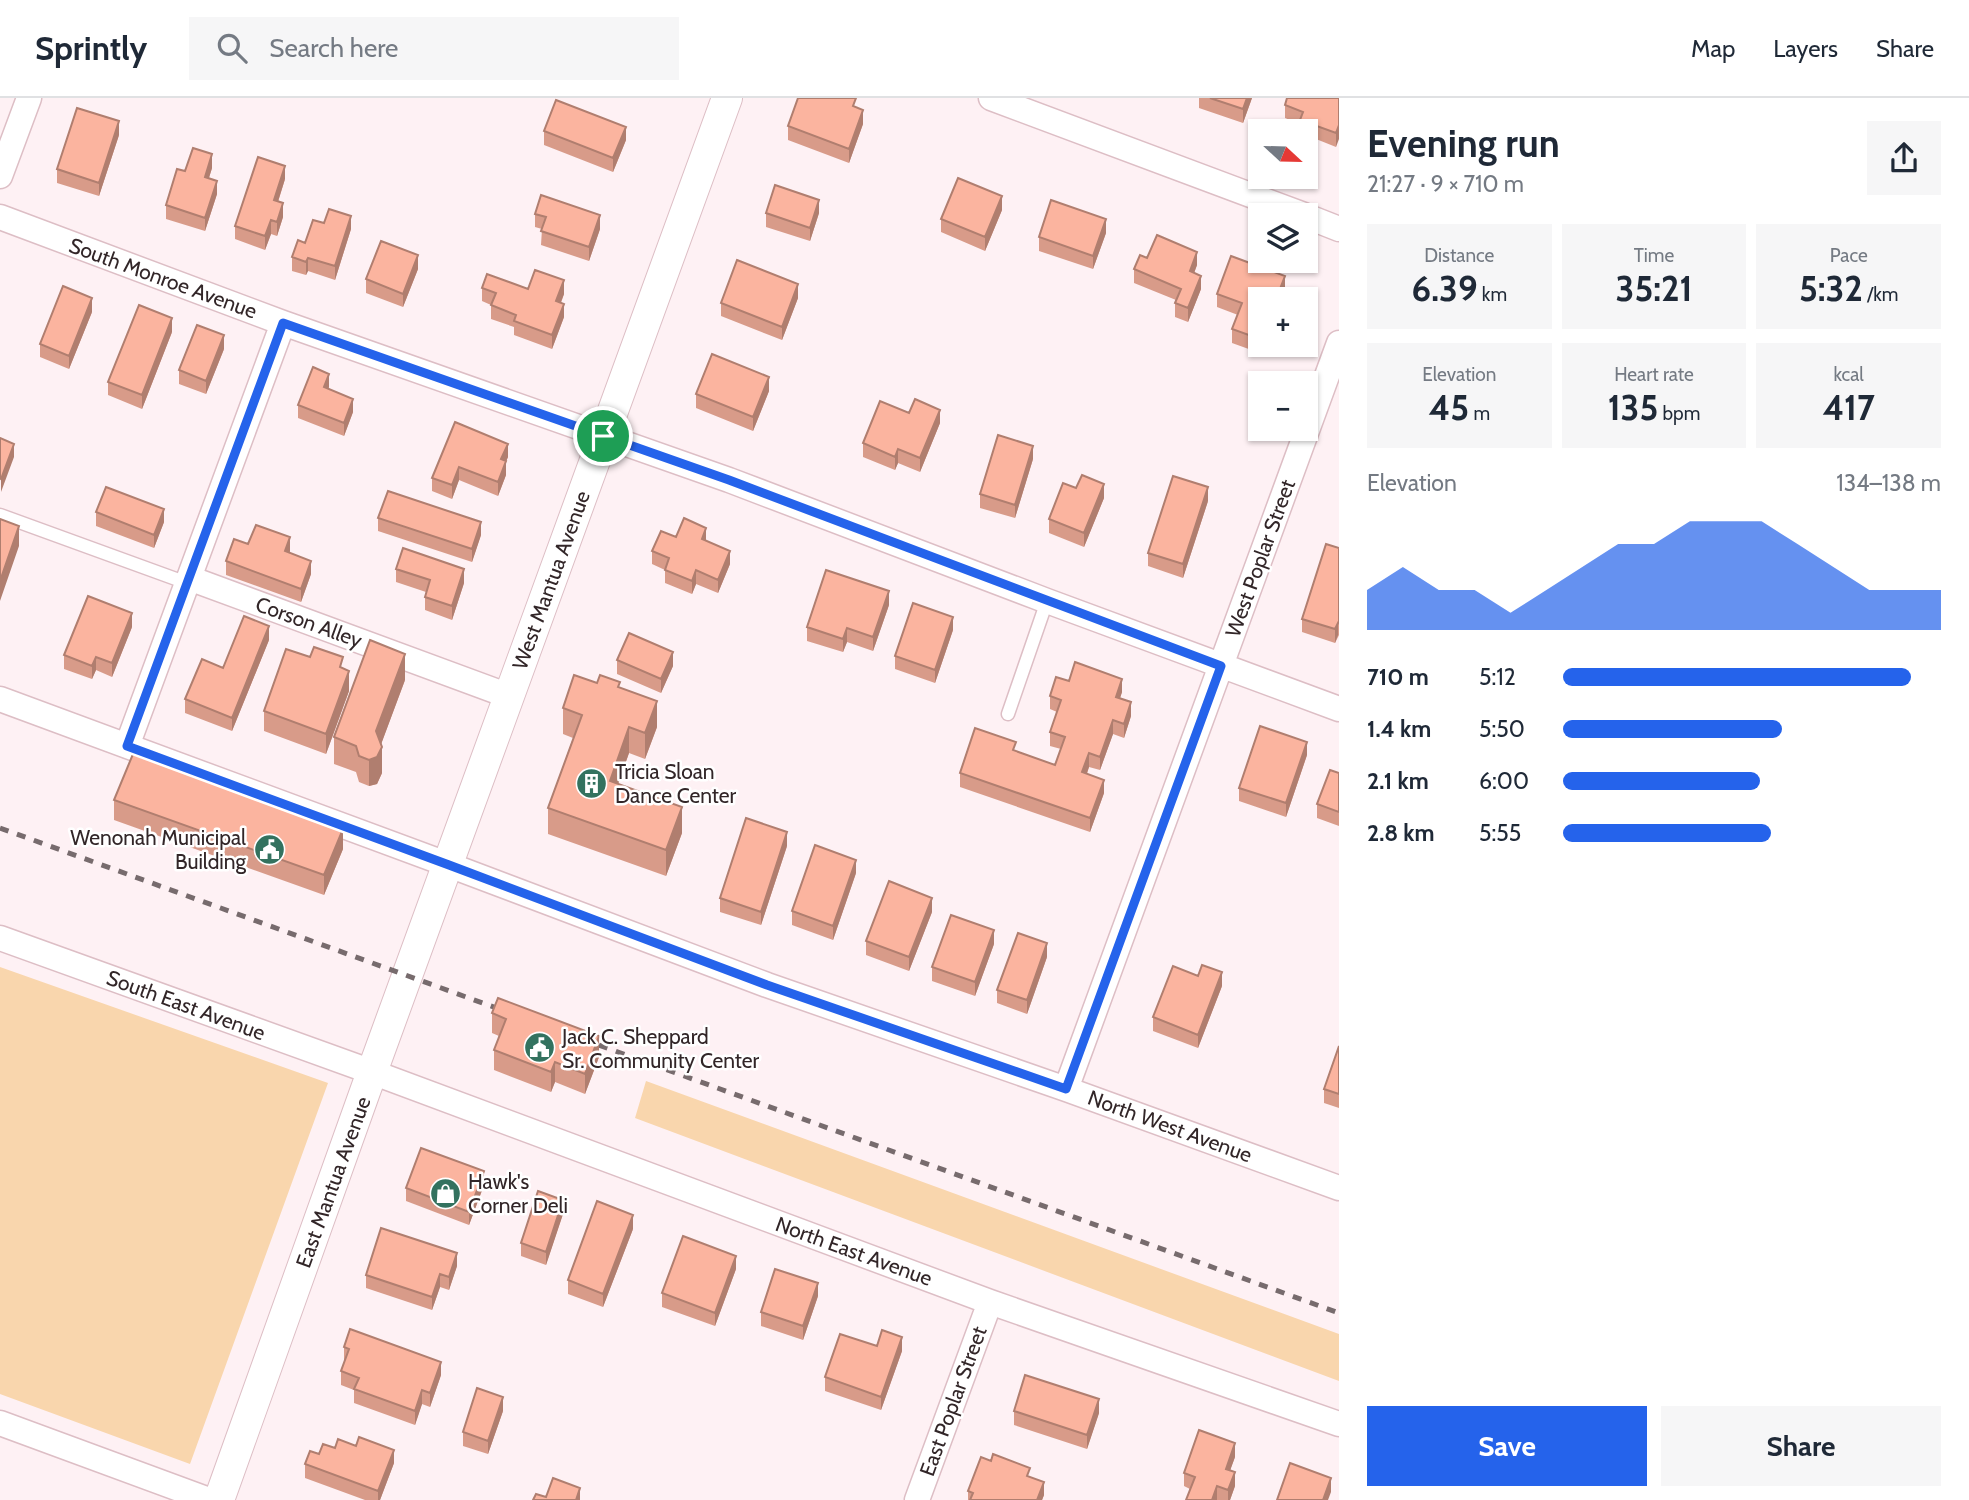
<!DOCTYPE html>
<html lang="en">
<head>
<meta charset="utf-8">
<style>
  :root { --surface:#fff; --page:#f6f6f7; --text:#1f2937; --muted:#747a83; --line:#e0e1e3; --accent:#2563eb }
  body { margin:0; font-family:Cabin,sans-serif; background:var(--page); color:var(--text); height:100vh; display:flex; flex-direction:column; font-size:26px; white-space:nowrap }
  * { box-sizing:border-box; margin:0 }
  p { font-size:23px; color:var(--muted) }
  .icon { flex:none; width:38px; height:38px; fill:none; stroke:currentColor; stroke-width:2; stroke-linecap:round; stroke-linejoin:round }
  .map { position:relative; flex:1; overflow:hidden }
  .sheet { display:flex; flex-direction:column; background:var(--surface); width:630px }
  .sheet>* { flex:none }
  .needle { width:46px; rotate:112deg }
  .controls { position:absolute; left:1248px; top:21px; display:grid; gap:14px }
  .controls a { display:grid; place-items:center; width:70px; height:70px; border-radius:0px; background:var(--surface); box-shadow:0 2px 5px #0004; font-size:35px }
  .pin { position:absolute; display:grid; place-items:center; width:60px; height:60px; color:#fff; margin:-30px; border:4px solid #fff; border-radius:50%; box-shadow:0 2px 7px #0007 }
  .round { display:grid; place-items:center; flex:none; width:74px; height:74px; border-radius:0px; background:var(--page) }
  .headline { display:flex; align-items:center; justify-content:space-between; height:119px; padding:0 28px }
  h1 { font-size:38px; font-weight:700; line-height:52px }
  .figures { display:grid; grid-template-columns:repeat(3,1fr); gap:10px; height:119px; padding:7px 28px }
  .figures div { display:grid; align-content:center; border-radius:0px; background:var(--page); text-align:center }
  .figures b { font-size:35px; font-weight:700 }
  .figures small { font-size:19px; font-weight:400 }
  .figures p { font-size:19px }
  .chart { height:196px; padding:14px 28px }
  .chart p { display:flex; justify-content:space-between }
  .chart svg { width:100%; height:126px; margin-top:7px; fill:var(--accent); opacity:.7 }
  .cta { display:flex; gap:14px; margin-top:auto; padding:14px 28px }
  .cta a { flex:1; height:80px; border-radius:0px; background:var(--accent); color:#fff; font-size:28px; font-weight:700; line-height:80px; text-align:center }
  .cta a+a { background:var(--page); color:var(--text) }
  ul { padding:0 28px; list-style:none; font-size:23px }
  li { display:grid; grid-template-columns:112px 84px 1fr; align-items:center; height:52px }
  li i { height:18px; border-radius:9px; background:var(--accent) }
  header { display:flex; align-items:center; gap:42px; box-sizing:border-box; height:98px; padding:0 35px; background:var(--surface); border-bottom:2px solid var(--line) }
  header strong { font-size:33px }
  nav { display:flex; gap:38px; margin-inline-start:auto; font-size:24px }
  .search { width:490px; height:63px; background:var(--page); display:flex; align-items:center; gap:18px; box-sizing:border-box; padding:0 24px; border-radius:0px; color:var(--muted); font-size:26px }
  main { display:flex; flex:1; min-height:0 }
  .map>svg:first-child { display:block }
  .green { fill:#f9d6ad }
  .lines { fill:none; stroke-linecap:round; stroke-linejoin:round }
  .service-casing { stroke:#ddbec5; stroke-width:15 }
  .minor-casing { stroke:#ddbec5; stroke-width:27 }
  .tertiary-casing { stroke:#ddbec5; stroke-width:32 }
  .service { stroke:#fff; stroke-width:12 }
  .minor { stroke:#fff; stroke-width:24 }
  .tertiary { stroke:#fff; stroke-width:30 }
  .rail { stroke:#776b6d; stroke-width:5; stroke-dasharray:9 9; stroke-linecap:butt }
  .wall { fill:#d89b89 }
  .shaded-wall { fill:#b07e6f }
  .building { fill:#fbb49f; stroke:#b07e6f; stroke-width:2 }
  .route-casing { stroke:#fff; stroke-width:14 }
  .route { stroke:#2563eb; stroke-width:9 }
  .labels { text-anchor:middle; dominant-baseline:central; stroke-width:5; stroke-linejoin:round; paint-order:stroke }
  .street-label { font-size:21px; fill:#322628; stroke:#fff }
  .poi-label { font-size:21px; fill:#322628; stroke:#fff; text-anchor:start }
</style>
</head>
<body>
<header>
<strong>Sprintly</strong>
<div class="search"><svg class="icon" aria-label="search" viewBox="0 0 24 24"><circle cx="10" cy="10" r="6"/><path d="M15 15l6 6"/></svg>Search here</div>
<nav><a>Map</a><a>Layers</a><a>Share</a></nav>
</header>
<main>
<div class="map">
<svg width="1339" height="1402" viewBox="0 0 1339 1402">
  <rect width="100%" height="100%" fill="#fef1f4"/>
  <path class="green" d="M0 869 328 985 190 1366 0 1296Z
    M646 983 1339 1236V1283L635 1020Z"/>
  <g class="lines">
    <defs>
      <path id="service" d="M0 417 187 485
        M1008 616 1047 503"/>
      <path id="minor" d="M991 0 1304 117
        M0 78 29 0
        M1306 118 1339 131
        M0 119 283 225 729 382 1047 503 1339 611
        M189 480 509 598
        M0 601 449 767 767 887 1066 991 1339 1090
        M127 648 283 225
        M0 840 372 974 990 1204 1339 1326
        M1066 991 1339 245
        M0 1325 209 1402
        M917 1402 990 1204"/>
      <path id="tertiary" d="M219 1402 372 974 727 0"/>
    </defs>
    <use href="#service" class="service-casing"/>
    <use href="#minor" class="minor-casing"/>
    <use href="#tertiary" class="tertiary-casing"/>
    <use href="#service" class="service"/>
    <use href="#minor" class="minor"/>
    <use href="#tertiary" class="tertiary"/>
    <path class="rail" d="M0 730 513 916
      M582 941 1339 1215"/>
  </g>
  <path class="wall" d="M1199 0H1252L1243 25 1199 10Z
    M1339 0 1336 49 1306 37V33H1300V26L1285 20V7Z
    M856 9 863 26 849 65 788 42V28Z
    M544 33 626 42 613 74 544 47Z
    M119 37 99 98 57 85V71Z
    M212 70 209 80 217 96 205 133 166 121V107L185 73Z
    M285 81 278 104 283 119 277 138 271 136 265 152 235 141V128Z
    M1002 112 985 153 941 134V121Z
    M766 115H819L810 143 766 129Z
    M535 116 600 131 589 163 541 147 542 131 535 129Z
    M351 131 335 182 308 173 306 177 292 173V159L305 145Z
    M1106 135 1093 171 1039 153V139Z
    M1147 160 1197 167 1194 175 1201 191 1188 224 1175 219V205L1176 202 1134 185V171Z
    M418 171 403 209 366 195V181Z
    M482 190 528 191 564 196 561 205 564 219 552 251 514 237V229L491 221V207L482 203Z
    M1285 191 1260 201 1257 254 1232 245V231L1238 217 1217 209V196Z
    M798 200 782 242 721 218V205Z
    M92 214 69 271 40 259V246Z
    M172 234 142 311 108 297V284Z
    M224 251 206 296 179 286V272Z
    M329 289 328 291 353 314 344 338 298 320V307Z
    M769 293 753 333 696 310V296Z
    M909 315 940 325 920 374 898 365 895 372 863 359V345Z
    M455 324 508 359 506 363V377L498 398 459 382 452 401 432 393V380Z
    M1033 361 1015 420 980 410V396Z
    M1076 390 1104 400 1084 449 1049 435V421Z
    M1208 403 1183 480 1148 468V455Z
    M96 414 164 424 154 450 96 428Z
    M378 420 481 437 472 464 378 433Z
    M676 439 706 443 730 466 718 495 696 486 692 496 665 485V472L652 466V453Z
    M248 446 290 453 289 455 311 476 301 504 226 477V463Z
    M1339 450V537L1335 545 1302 534V521Z
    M396 471 464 485 452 522 425 512V499L426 494 396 484Z
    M889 507 873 553 847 544 843 554 807 543V529Z
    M132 529 112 579 96 572 92 581 64 571V557Z
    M953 532 935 585 895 571V558Z
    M269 542 232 633 185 615V601L223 570Z
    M617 562 673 568 661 595 617 576Z
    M343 571 349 593 326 656 264 633V613Z
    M405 582 381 646 382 675 377 686 369 688 359 684 356 674 334 666V639Z
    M1069 583 1122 594 1120 600 1131 618 1124 640 1113 636 1100 672 1089 669 1087 676 1104 695 1090 734 960 689V675L1016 653 1055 667 1061 651 1050 648V634L1057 614 1050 611V598Z
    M597 585 620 590 657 629 645 661 629 655 618 686 682 735 666 778 548 736V710L573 640 563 636V610Z
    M1307 657 1286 719 1239 703V690Z
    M1339 675V728L1317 720V706Z
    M114 702 343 751 324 797 114 722Z
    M787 748 761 827 720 814V800Z
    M856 775 833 842 792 827V813Z
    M932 814 909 873 866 857V843Z
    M994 846 975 898 932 883V869Z
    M1047 859 1027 916 997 905V892Z
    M1222 888 1198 950 1153 933V919Z
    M492 915 599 959 585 996 555 984 551 994 494 972V952L499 938 492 935Z
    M1339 948V1010L1324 1005V991Z
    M484 1087 469 1127 406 1103V1090Z
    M563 1116 546 1167 521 1158V1145Z
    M633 1131 603 1209 568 1196V1182Z
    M457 1168 449 1192 440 1189 432 1212 366 1190V1177Z
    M736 1171 715 1228 662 1209V1195Z
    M818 1198 803 1242 761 1228V1214Z
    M877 1248 902 1253 881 1312 825 1293V1279Z
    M344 1249 441 1277 430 1309 422 1306 415 1327 354 1305V1292L341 1287V1273L345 1263 344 1262Z
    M503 1313 488 1356 463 1348V1334Z
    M1014 1313 1099 1315 1087 1351 1014 1327Z
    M356 1348 394 1365 380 1402H365L305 1380V1366L319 1356 335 1350Z
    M1235 1359 1230 1372 1235 1388 1230 1402H1186L1190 1391 1184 1388V1375Z
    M1030 1379 1044 1397 1042 1402H968V1393Z"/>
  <path class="shaded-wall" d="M1247 0H1252L1243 25V11Z
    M863 12V26L849 65V51Z
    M119 23V37L99 98V85Z
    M1339 27V41L1336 49V35Z
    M626 29V42L613 74V60Z
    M212 56V70L205 92V79Z
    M285 68V81L274 116V102Z
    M217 83V96L205 133V120Z
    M1002 98V112L985 153V139Z
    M819 102V115L810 143V130Z
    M283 105V119L277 138V124Z
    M600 117V131L589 163V149Z
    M351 118V131L335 182V168Z
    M1106 121V135L1093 171V158Z
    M271 122V136L265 152V138Z
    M1197 154V167L1190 186V173Z
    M418 157V171L403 209V196Z
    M308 160V173L306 177V164Z
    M1201 178V191L1188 224V210Z
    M1285 178V191L1281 201H1276Z
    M564 182V196L556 216V203Z
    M798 186V200L782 242V229Z
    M92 200V214L69 271V258Z
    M564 206V219L552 251V237Z
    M172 220V234L142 311V297Z
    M1260 233V246L1257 254V240Z
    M224 237V251L206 296V283Z
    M329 276V289L324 303V289Z
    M769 279V293L753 333V319Z
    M353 301V314L344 338V325Z
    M940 312V325L920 374V360Z
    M14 346V359L1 394V381Z
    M508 346V359L501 375V361Z
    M1033 348V361L1015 420V407Z
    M898 351V365L895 372V359Z
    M506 363V377L498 398V384Z
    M459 369V382L452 401V387Z
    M1104 386V400L1084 449V435Z
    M1208 389V403L1183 480V466Z
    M164 411V424L154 450V437Z
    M481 424V437L472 464V451Z
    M19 428V448L0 503V483Z
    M706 430V444L702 441Z
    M290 439V453L285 467V453Z
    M730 453V466L718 495V482Z
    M311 463V476L301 504V491Z
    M464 471V485L452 522V508Z
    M696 472V486L692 496V483Z
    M889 493V507L873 553V539Z
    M132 515V529L112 579V565Z
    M953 519V532L935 585V572Z
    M1338 523V537L1335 545V531Z
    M269 528V542L232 633V620Z
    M847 530V544L843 554V541Z
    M673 554V568L661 595V581Z
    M405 556V582L376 660V633Z
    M96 559V572L92 581V568Z
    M349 573V593L326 656V636Z
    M1122 581V594L1116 612V599Z
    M657 603V629L645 661V635Z
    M1131 604V618L1124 640V626Z
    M1113 622V636L1100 672V659Z
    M629 629V655L610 709V683Z
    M1307 644V657L1286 719V705Z
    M382 649V675L377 686 369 688V662Z
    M1089 655V669L1082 688V674Z
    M1104 682V695L1090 734V720Z
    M682 709V735L666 778V752Z
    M343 731V751L324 797V777Z
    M787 734V748L761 827V814Z
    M856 762V775L833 842V828Z
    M932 800V814L909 873V859Z
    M994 832V846L975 898V884Z
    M1047 845V859L1027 916V902Z
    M1222 874V888L1198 950V937Z
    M599 938V959L585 996V976Z
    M555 964V984L551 994V974Z
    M484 1073V1087L469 1127V1114Z
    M563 1102V1116L546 1167V1154Z
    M633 1117V1131L603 1209V1196Z
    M457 1155V1168L449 1192V1179Z
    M736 1158V1171L715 1228V1215Z
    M440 1176V1189L432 1212V1199Z
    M818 1185V1198L803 1242V1228Z
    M902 1239V1253L881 1312V1299Z
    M441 1264V1277L430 1309V1295Z
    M422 1292V1306L415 1327V1313Z
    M503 1299V1313L488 1356V1343Z
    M1099 1301V1315L1087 1351V1337Z
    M1235 1345V1359L1226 1384V1371Z
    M394 1352V1365L380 1402H378V1393Z
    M1235 1374V1388L1230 1402H1228V1392Z
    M1331 1380V1394L1328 1402H1323Z
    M1044 1384V1397L1042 1402H1037Z
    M1217 1388V1402H1212Z
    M580 1390V1402H576Z"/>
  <path class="building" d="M798 0H856L853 8 863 12 849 51 788 28Z
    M1210 0H1247L1243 11Z
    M1287 0H1339V27L1336 35 1300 22 1303 14 1285 7Z
    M556 2 626 29 613 60 544 33Z
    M77 10 119 23 99 85 57 71Z
    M193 50 212 56 205 79 217 83 205 120 166 107 177 71 185 73Z
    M258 59 285 68 274 102 283 105 277 124 271 122 265 138 235 128Z
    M958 80 1002 98 985 139 941 121Z
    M775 87 819 102 810 130 766 115Z
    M541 97 600 117 589 149 541 133 546 119 535 116Z
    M1051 102 1106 121 1093 158 1039 139Z
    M329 111 351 118 335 168 308 160 306 164 292 159 298 142 305 145 313 122 324 125Z
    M1157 137 1197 154 1190 173 1201 178 1188 210 1175 205 1181 191 1134 171 1140 157 1147 160Z
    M381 143 418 157 403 196 366 181Z
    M1231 158 1285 178 1276 201H1260V213L1258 218 1260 219V233L1257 240 1232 231 1242 205 1217 196Z
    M737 162 798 186 782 229 721 205Z
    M535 172 564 182 556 203 564 206 552 237 514 223 516 217 491 207 496 195 482 190 487 176 528 191Z
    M63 188 92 200 69 258 40 246Z
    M139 207 172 220 142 297 108 284Z
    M197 227 224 237 206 283 179 272Z
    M712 256 769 279 753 319 696 296Z
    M313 269 329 276 324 289 353 301 344 325 298 307Z
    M915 301 940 312 920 360 898 351 895 359 863 345 880 303 909 315Z
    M455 324 508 346 501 361 506 363 498 384 459 369 452 387 432 380Z
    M998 337 1033 348 1015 407 980 396Z
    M0 340 14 346 1 381 0 380Z
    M1082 377 1104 386 1084 435 1049 421 1063 385 1076 390Z
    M1173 378 1208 389 1183 466 1148 455Z
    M106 389 164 411 154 437 96 414Z
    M388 393 481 424 472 451 378 420Z
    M684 420 706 430 702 441 730 453 718 482 696 472 692 483 665 472 669 460 652 453 661 433 676 439Z
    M0 421 19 428 0 483Z
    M256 427 290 439 285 453 311 463 301 491 226 463 234 441 248 446Z
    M1326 446 1339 450V523L1335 531 1302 521Z
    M403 450 464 471 452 508 425 499 430 482 396 471Z
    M826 472 889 493 873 539 847 530 843 541 807 529Z
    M88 498 132 515 112 565 96 559 92 568 64 557Z
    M913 505 953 519 935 572 895 558Z
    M244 518 269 528 232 620 185 601 202 561 223 570Z
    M629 535 673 554 661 581 617 562Z
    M370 542 405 556 376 633 382 649 377 659 369 662 359 658 356 648 334 639Z
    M314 549 343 559 340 569 349 573 326 636 264 613 286 551 310 559Z
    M1075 564 1122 581 1116 599 1131 604 1124 626 1113 622 1100 659 1089 655 1082 674 1104 682 1090 720 960 675 975 630 1016 644 1013 652 1055 667 1065 639 1050 634 1061 602 1050 598 1056 579 1069 583Z
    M574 577 597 585 600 577 620 584 618 589 657 603 645 635 629 629 610 683 682 709 666 752 548 710 582 617 563 610Z
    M1260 628 1307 644 1286 705 1239 690Z
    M133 656 343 731 324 777 114 702Z
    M1330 672 1339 675V714L1317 706Z
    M746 720 787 734 761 814 720 800Z
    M815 747 856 762 833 828 792 813Z
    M889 783 932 800 909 859 866 843Z
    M951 817 994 832 975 884 932 869Z
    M1018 835 1047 845 1027 902 997 892Z
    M1202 867 1222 874 1198 937 1153 919 1173 868 1198 878Z
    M498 900 599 938 585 976 555 964 551 974 494 952 506 921 492 915Z
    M1339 948V996L1324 991Z
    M421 1050 484 1073 469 1114 406 1090Z
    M538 1093 563 1102 546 1154 521 1145Z
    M597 1103 633 1117 603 1196 568 1182Z
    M381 1130 457 1155 449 1179 440 1176 432 1199 366 1177Z
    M683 1138 736 1158 715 1215 662 1195Z
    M775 1171 818 1185 803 1228 761 1214Z
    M350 1231 441 1264 430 1295 422 1292 415 1313 354 1291 359 1280 341 1273 349 1251 344 1249Z
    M882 1232 902 1239 881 1299 825 1279 840 1236 877 1248Z
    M1025 1277 1099 1301 1087 1337 1014 1313Z
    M477 1290 503 1299 488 1343 463 1334Z
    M1199 1332 1235 1345 1226 1371 1235 1374 1228 1392 1217 1388 1212 1402H1186L1195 1379 1184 1375Z
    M359 1339 394 1352 378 1393 305 1366 310 1353 319 1356 323 1346 335 1350 338 1341 356 1348Z
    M993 1356 1030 1370 1027 1378 1044 1384 1037 1402H970L973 1395 968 1393 981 1359 991 1363Z
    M1290 1365 1331 1380 1323 1402H1277Z
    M553 1380 580 1390 576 1402H533L536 1396 546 1399Z"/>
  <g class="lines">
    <defs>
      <path id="route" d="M283 225 729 382 1221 568 1066 991 767 887 449 767 127 648Z"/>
    </defs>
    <use href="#route" class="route-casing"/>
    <use href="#route" class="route"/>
  </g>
  <defs>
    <symbol id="building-disc" viewBox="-11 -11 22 22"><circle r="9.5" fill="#33725f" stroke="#fff"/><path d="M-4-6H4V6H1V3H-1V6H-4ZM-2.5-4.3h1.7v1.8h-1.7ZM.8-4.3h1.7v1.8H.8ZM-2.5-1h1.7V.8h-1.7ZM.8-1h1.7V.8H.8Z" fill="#fff"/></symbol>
    <symbol id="civic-disc" viewBox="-11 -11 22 22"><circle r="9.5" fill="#33725f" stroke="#fff"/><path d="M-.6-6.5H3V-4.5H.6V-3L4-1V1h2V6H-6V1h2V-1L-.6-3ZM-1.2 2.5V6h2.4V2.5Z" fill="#fff"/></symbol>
    <symbol id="shop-disc" viewBox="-11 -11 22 22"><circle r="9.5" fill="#33725f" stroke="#fff"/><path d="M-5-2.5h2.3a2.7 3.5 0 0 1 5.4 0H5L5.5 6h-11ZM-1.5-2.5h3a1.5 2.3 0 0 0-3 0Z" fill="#fff"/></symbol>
  </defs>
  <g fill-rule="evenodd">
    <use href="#building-disc" x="574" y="668" width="35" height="35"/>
    <use href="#civic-disc" x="252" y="734" width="35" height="35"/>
    <use href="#civic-disc" x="522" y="932" width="35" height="35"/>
    <use href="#shop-disc" x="428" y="1078" width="35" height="35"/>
  </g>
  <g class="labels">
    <g class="street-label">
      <text transform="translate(163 180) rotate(20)">South Monroe Avenue</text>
      <text transform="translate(1260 460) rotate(-70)">West Poplar Street</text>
      <text transform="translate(551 482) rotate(-70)">West Mantua Avenue</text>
      <text transform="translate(309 524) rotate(20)">Corson Alley</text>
      <text transform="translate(186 907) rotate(20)">South East Avenue</text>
      <text transform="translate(1170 1028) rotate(20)">North West Avenue</text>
      <text transform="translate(333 1084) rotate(-70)">East Mantua Avenue</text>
      <text transform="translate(854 1153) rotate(20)">North East Avenue</text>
      <text transform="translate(953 1303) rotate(-70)">East Poplar Street</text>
    </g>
    <g class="poi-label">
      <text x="615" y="673">Tricia Sloan<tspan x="615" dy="24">Dance Center</tspan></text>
      <text x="246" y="739" text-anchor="end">Wenonah Municipal<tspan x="246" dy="24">Building</tspan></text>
      <text x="562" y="938">Jack C. Sheppard<tspan x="562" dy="24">Sr. Community Center</tspan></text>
      <text x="468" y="1083">Hawk's<tspan x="468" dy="24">Corner Deli</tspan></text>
    </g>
  </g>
</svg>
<div class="controls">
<a><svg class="needle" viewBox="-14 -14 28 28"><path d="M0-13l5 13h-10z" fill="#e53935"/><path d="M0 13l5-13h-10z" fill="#747a83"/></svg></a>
<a><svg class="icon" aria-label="layers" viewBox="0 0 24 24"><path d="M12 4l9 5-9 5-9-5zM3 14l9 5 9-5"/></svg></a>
<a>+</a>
<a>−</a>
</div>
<div class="pin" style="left:603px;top:338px;background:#1e9e55"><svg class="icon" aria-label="arrive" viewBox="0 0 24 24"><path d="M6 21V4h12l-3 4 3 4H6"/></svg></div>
</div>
<section class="sheet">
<div class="headline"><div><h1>Evening run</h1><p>21:27 · 9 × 710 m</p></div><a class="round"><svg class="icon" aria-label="share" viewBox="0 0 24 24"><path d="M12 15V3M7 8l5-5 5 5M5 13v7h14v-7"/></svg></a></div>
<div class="figures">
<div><p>Distance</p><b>6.39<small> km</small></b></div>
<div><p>Time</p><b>35:21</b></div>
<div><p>Pace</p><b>5:32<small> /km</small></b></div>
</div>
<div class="figures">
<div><p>Elevation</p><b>45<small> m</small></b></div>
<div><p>Heart rate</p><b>135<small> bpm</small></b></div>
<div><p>kcal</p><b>417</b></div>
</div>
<div class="chart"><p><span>Elevation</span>134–138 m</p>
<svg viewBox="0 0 160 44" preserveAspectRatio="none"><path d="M0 44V30L10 22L20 30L30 30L40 38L50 30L60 22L70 14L80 14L90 6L100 6L110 6L120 14L130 22L140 30L150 30L160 30V44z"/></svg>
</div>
<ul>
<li><b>710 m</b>5:12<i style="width:92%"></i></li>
<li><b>1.4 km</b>5:50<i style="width:58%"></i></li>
<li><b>2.1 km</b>6:00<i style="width:52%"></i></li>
<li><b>2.8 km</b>5:55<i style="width:55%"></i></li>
</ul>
<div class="cta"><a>Save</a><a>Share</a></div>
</section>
</main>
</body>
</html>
